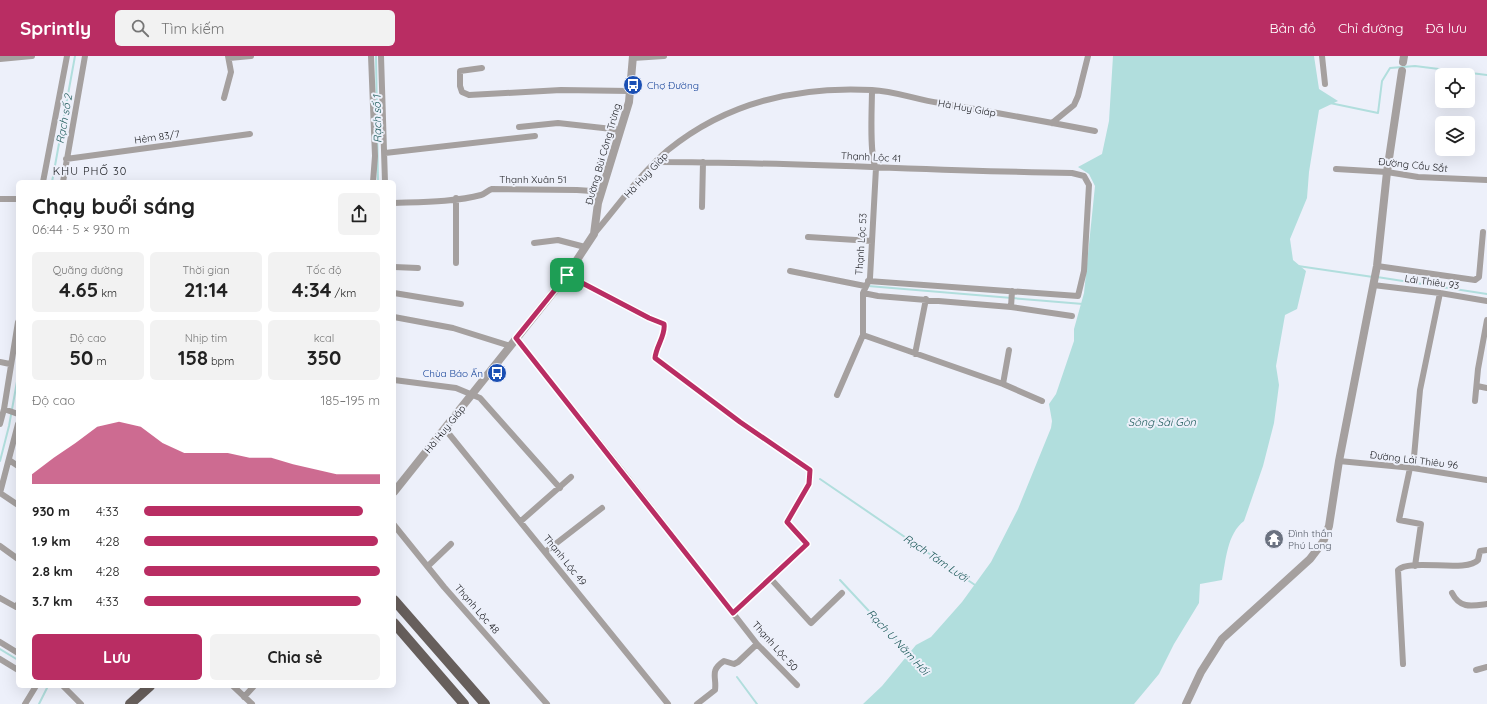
<!DOCTYPE html>
<html lang="vi">
<head>
<meta charset="utf-8">
<style>
  :root { --surface:#fff; --page:#f2f2f2; --text:#222; --muted:#767676; --accent:#b92d63 }
  body { margin:0; font-family:Quicksand,sans-serif; background:var(--page); color:var(--text); height:100vh; display:flex; flex-direction:column; font-size:15px; white-space:nowrap }
  * { box-sizing:border-box; margin:0 }
  p { font-size:13px; color:var(--muted) }
  .icon { flex:none; width:22px; height:22px; fill:none; stroke:currentColor; stroke-width:2; stroke-linecap:round; stroke-linejoin:round }
  .map { position:relative; flex:1; overflow:hidden }
  .panel { position:absolute; left:16px; top:124px; width:380px; height:508px; display:flex; flex-direction:column; background:var(--surface); border-radius:6px; box-shadow:0 4px 16px #0002 }
  .panel>* { flex:none }
  .fabs { position:absolute; left:1435px; top:12px; display:grid; gap:8px }
  .fabs a { display:grid; place-items:center; width:40px; height:40px; border-radius:6px; background:var(--surface); box-shadow:0 4px 16px #0002; font-size:20px }
  .pin { position:absolute; display:grid; place-items:center; width:34px; height:34px; color:#fff; margin:-17px; border-radius:8px; box-shadow:0 2px 6px #0006 }
  .round { display:grid; place-items:center; flex:none; width:42px; height:42px; border-radius:6px; background:var(--page) }
  .summary { display:flex; align-items:center; justify-content:space-between; height:68px; padding:0 16px }
  h1 { font-size:22px; font-weight:700; line-height:30px }
  .stats { display:grid; grid-template-columns:repeat(3,1fr); gap:6px; height:68px; padding:4px 16px }
  .stats div { display:grid; align-content:center; border-radius:6px; background:var(--page); text-align:center }
  .stats b { font-size:20px; font-weight:700 }
  .stats small { font-size:11px; font-weight:400 }
  .stats p { font-size:11px }
  .chart { height:112px; padding:8px 16px }
  .chart p { display:flex; justify-content:space-between }
  .chart svg { width:100%; height:72px; margin-top:4px; fill:var(--accent); opacity:.7 }
  .action { display:flex; gap:8px; margin-top:auto; padding:8px 16px }
  .action a { flex:1; height:46px; border-radius:6px; background:var(--accent); color:#fff; font-size:16px; font-weight:700; line-height:46px; text-align:center }
  .action a+a { background:var(--page); color:var(--text) }
  ul { padding:0 16px; list-style:none; font-size:13px }
  li { display:grid; grid-template-columns:64px 48px 1fr; align-items:center; height:30px }
  li i { height:10px; border-radius:5px; background:var(--accent) }
  header { display:flex; align-items:center; gap:24px; box-sizing:border-box; height:56px; padding:0 20px; background:var(--accent); color:#fff }
  header strong { font-size:19px }
  nav { display:flex; gap:22px; margin-inline-start:auto; font-size:14px }
  .search { width:280px; height:36px; background:var(--page); display:flex; align-items:center; gap:10px; box-sizing:border-box; padding:0 14px; border-radius:6px; color:var(--muted); font-size:15px }
  .map>svg:first-child { display:block }
  .water { fill:#b1dedd }
  .lines { fill:none; stroke-linecap:round; stroke-linejoin:round }
  .stream { stroke:#b1dedd; stroke-width:2 }
  .minor { stroke:#a5a09f; stroke-width:6 }
  .tertiary { stroke:#a5a09f; stroke-width:8 }
  .primary { stroke:#675f5c; stroke-width:10 }
  .route-casing { stroke:#fff; stroke-width:8 }
  .route { stroke:#b92d63; stroke-width:5 }
  .labels { text-anchor:middle; dominant-baseline:central; stroke-width:4; stroke-linejoin:round; paint-order:stroke }
  .transit-label { font-size:10px; fill:#164399; stroke:#edf0fa; text-anchor:start }
  .street-label { font-size:10px; fill:#1a1b1f; stroke:#edf0fa }
  .worship-label { font-size:10px; fill:#5b616d; stroke:#edf0fa; text-anchor:start }
  .water-label { font-size:11px; font-style:italic; fill:#1d5a5a; stroke:#edf0fa }
  .neighbourhood-label { font-size:11px; letter-spacing:1px; fill:#1a1b1f; stroke:#edf0fa }
</style>
</head>
<body>
<header>
<strong>Sprintly</strong>
<div class="search"><svg class="icon" aria-label="search" viewBox="0 0 24 24"><circle cx="10" cy="10" r="6"/><path d="M15 15l6 6"/></svg>Tìm kiếm</div>
<nav><a>Bản đồ</a><a>Chỉ đường</a><a>Đã lưu</a></nav>
</header>
<div class="map">
<svg width="1487" height="648" viewBox="0 0 1487 648">
  <rect width="100%" height="100%" fill="#edf0fa"/>
  <path class="water" d="M1113 0H1314L1319 33 1338 45 1319 54 1309 116 1307 142 1290 183 1293 204 1306 215 1297 253 1285 259 1276 310 1279 329 1274 367 1263 410 1244 465C1227 478 1226 504 1222 524L1200 528 1199 547 1174 588 1159 618 1134 648H863L882 630 916 589 931 581 962 546 991 506 1018 453 1051 372 1052 365 1049 348 1056 338 1074 285V273L1084 237 1095 130 1089 118 1078 111 1102 98 1109 65Z"/>
  <g class="lines">
    <path class="stream" d="M376 0 378 126
      M1330 47 1378 57 1382 25 1390 12 1415 10 1487 19
      M52 126 75 0
      M1298 210 1373 221
      M1377 221 1487 238
      M868 230 1083 248
      M0 405 9 370 18 320
      M820 423 975 529
      M840 524 909 598
      M0 593 18 604
      M737 621 757 648
      M39 648 48 630"/>
    <path class="minor" d="M371 0 375 100 373 126
      M381 0 385 126
      M1322 0 1325 28
      M229 2 251 0
      M633 2 664 0
      M0 3 32 0
      M482 12 460 15V30L462 36 469 39 561 34 630 35
      M224 42 231 16 228 0
      M1052 67 1074 49 1078 40 1088 0
      M519 71 558 67 621 74
      M385 97 535 80
      M66 103 250 78
      M657 106C795 106 933 115 1072 117L1084 120 1089 129 1084 215 1078 240 868 225
      M1336 113 1387 116 1418 121 1487 124
      M43 126 67 0
      M63 126 85 0
      M0 143H18
      M394 147C420 146 456 146 481 139 485 138 488 134 492 133L577 134 592 135 601 138
      M702 151 703 106
      M594 178C618 150 640 118 668 94 727 46 797 30 872 34 895 35 917 44 940 47 992 56 1043 65 1095 75
      M808 181 872 185
      M534 187 558 184 585 191
      M456 207V142
      M1377 210 1475 224 1479 221 1483 176
      M394 211 418 212
      M790 215 865 230
      M567 219 649 262 664 268C666 279 656 290 655 302L740 366 810 414 809 428 787 466 807 488 733 557
      M1373 229 1440 237 1487 245
      M394 237 461 248
      M863 237 878 240 1011 251 1072 260
      M1011 251 1012 235
      M394 261 453 272 510 290
      M863 279 1003 328
      M516 282 624 417 757 588 797 629
      M1009 294 1003 328 1042 345
      M915 298 926 243
      M0 306 10 308
      M394 324 456 332 480 342 560 432
      M1477 330 1487 332
      M837 339 863 279V237L870 222 876 112C869 100 872 50 872 34
      M1475 345 1478 313 1487 264
      M4 353 18 358
      M0 368 4 353 18 266
      M445 373 668 648
      M9 404 18 410
      M1339 405 1413 412 1487 424
      M1410 412 1399 464 1421 468 1415 510
      M1413 412 1420 334 1440 237
      M0 437 18 368
      M0 437 18 449
      M521 465 571 421
      M394 469 444 531 547 648
      M0 490 18 503
      M545 496 602 452
      M428 510 451 488
      M770 522 811 567 842 537
      M1452 537C1460 553 1472 550 1487 548
      M0 542 16 551 18 548
      M0 586 18 597
      M0 603 18 614
      M1403 608 1398 514C1410 502 1467 517 1478 504L1480 495 1487 494
      M1476 614 1487 611
      M63 630 81 648
      M233 630 252 648
      M244 641 254 630
      M25 648 36 630
      M697 648 715 634C717 621 709 615 724 605L734 608 738 606 757 588"/>
    <path class="tertiary" d="M1403 6 1404 0
      M394 436 567 219 594 178 598 147 629 46 633 0
      M1186 648 1201 616 1222 583 1310 503 1323 486 1329 470 1339 405 1377 210 1387 116 1402 15"/>
    <path class="primary" d="M394 544 485 648
      M394 567 464 648
      M130 648 150 630"/>
  </g>
  <g class="lines">
    <defs>
      <path id="route" d="M567 219 649 262 664 268C666 279 656 290 655 302L740 366 810 414 809 428 787 466 807 488 733 557 516 282Z"/>
    </defs>
    <use href="#route" class="route-casing"/>
    <use href="#route" class="route"/>
  </g>
  <defs>
    <symbol id="bus-disc" viewBox="-11 -11 22 22"><circle r="9.5" fill="#1a4fb4" stroke="#edf0fa"/><path d="M-5-6H5V4H4V6H2V4H-2V6H-4V4H-5ZM-3.5-4V0h7V-4ZM-3.5 1.2v1.5H-2V1.2ZM2 1.2v1.5H3.5V1.2Z" fill="#fff"/></symbol>
    <symbol id="temple-disc" viewBox="-11 -11 22 22"><circle r="9.5" fill="#6b7280" stroke="#edf0fa"/><path d="M0-6L5-2H3V0L6.5 2.5H4V6H1.5V3h-3V6H-4V2.5H-6.5L-3 0V-2H-5Z" fill="#fff"/></symbol>
  </defs>
  <g fill-rule="evenodd">
    <use href="#bus-disc" x="622" y="18" width="22" height="22"/>
    <use href="#bus-disc" x="486" y="306" width="22" height="22"/>
    <use href="#temple-disc" x="1263" y="472" width="22" height="22"/>
  </g>
  <g class="labels">
    <g class="transit-label">
      <text x="647" y="29">Chợ Đường</text>
      <text x="483" y="317" text-anchor="end">Chùa Báo Ấn</text>
    </g>
    <g class="street-label">
      <text transform="translate(967 52) rotate(10)">Hà Huy Giáp</text>
      <text transform="translate(157 81) rotate(-8)">Hẻm 83/7</text>
      <text transform="translate(603 98) rotate(-74)">Đường Bùi Công Trừng</text>
      <text transform="translate(871 101) rotate(3)">Thạnh Lộc 41</text>
      <text transform="translate(1413 109) rotate(6)">Đường Cầu Sắt</text>
      <text transform="translate(646 119) rotate(-47)">Hà Huy Giáp</text>
      <text x="533" y="123">Thạnh Xuân 51</text>
      <text transform="translate(861 188) rotate(-86)">Thạnh Lộc 53</text>
      <text transform="translate(1432 226) rotate(8)">Lái Thiêu 93</text>
      <text transform="translate(445 373) rotate(-51)">Hà Huy Giáp</text>
      <text transform="translate(1414 404) rotate(7)">Đường Lái Thiêu 96</text>
      <text transform="translate(565 504) rotate(51)">Thạnh Lộc 49</text>
      <text transform="translate(477 553) rotate(49)">Thạnh Lộc 48</text>
      <text transform="translate(775 590) rotate(48)">Thạnh Lộc 50</text>
    </g>
    <g class="worship-label">
      <text x="1288" y="477">Đình thần<tspan x="1288" dy="12">Phú Long</tspan></text>
    </g>
    <g class="water-label">
      <text transform="translate(64 63) rotate(-80)">Rạch số 2</text>
      <text transform="translate(377 63) rotate(-91)">Rạch số 1</text>
      <text x="1162" y="366">Sông Sài Gòn</text>
      <text transform="translate(936 502) rotate(34)">Rạch Tám Lưới</text>
      <text transform="translate(898 586) rotate(47)">Rạch U Năm Hối</text>
    </g>
    <g class="neighbourhood-label">
      <text x="90" y="115">KHU PHỐ 30</text>
    </g>
  </g>
</svg>
<div class="fabs">
<a><svg class="icon" aria-label="locate" viewBox="0 0 24 24"><circle cx="12" cy="12" r="6"/><path d="M12 2v4M12 18v4M2 12h4M18 12h4"/></svg></a>
<a><svg class="icon" aria-label="layers" viewBox="0 0 24 24"><path d="M12 4l9 5-9 5-9-5zM3 14l9 5 9-5"/></svg></a>
</div>
<div class="pin" style="left:567px;top:219px;background:#1e9e55"><svg class="icon" aria-label="arrive" viewBox="0 0 24 24"><path d="M6 21V4h12l-3 4 3 4H6"/></svg></div>
<section class="panel">
<div class="summary"><div><h1>Chạy buổi sáng</h1><p>06:44 · 5 × 930 m</p></div><a class="round"><svg class="icon" aria-label="share" viewBox="0 0 24 24"><path d="M12 15V3M7 8l5-5 5 5M5 13v7h14v-7"/></svg></a></div>
<div class="stats">
<div><p>Quãng đường</p><b>4.65<small> km</small></b></div>
<div><p>Thời gian</p><b>21:14</b></div>
<div><p>Tốc độ</p><b>4:34<small> /km</small></b></div>
</div>
<div class="stats">
<div><p>Độ cao</p><b>50<small> m</small></b></div>
<div><p>Nhịp tim</p><b>158<small> bpm</small></b></div>
<div><p>kcal</p><b>350</b></div>
</div>
<div class="chart"><p><span>Độ cao</span>185–195 m</p>
<svg viewBox="0 0 160 44" preserveAspectRatio="none"><path d="M0 44V38L10 28L20 19L30 9L40 6L50 9L60 19L70 25L80 25L90 25L100 28L110 28L120 32L130 35L140 38L150 38L160 38V44z"/></svg>
</div>
<ul>
<li><b>930 m</b>4:33<i style="width:93%"></i></li>
<li><b>1.9 km</b>4:28<i style="width:99%"></i></li>
<li><b>2.8 km</b>4:28<i style="width:100%"></i></li>
<li><b>3.7 km</b>4:33<i style="width:92%"></i></li>
</ul>
<div class="action"><a>Lưu</a><a>Chia sẻ</a></div>
</section>
</div>
</body>
</html>
